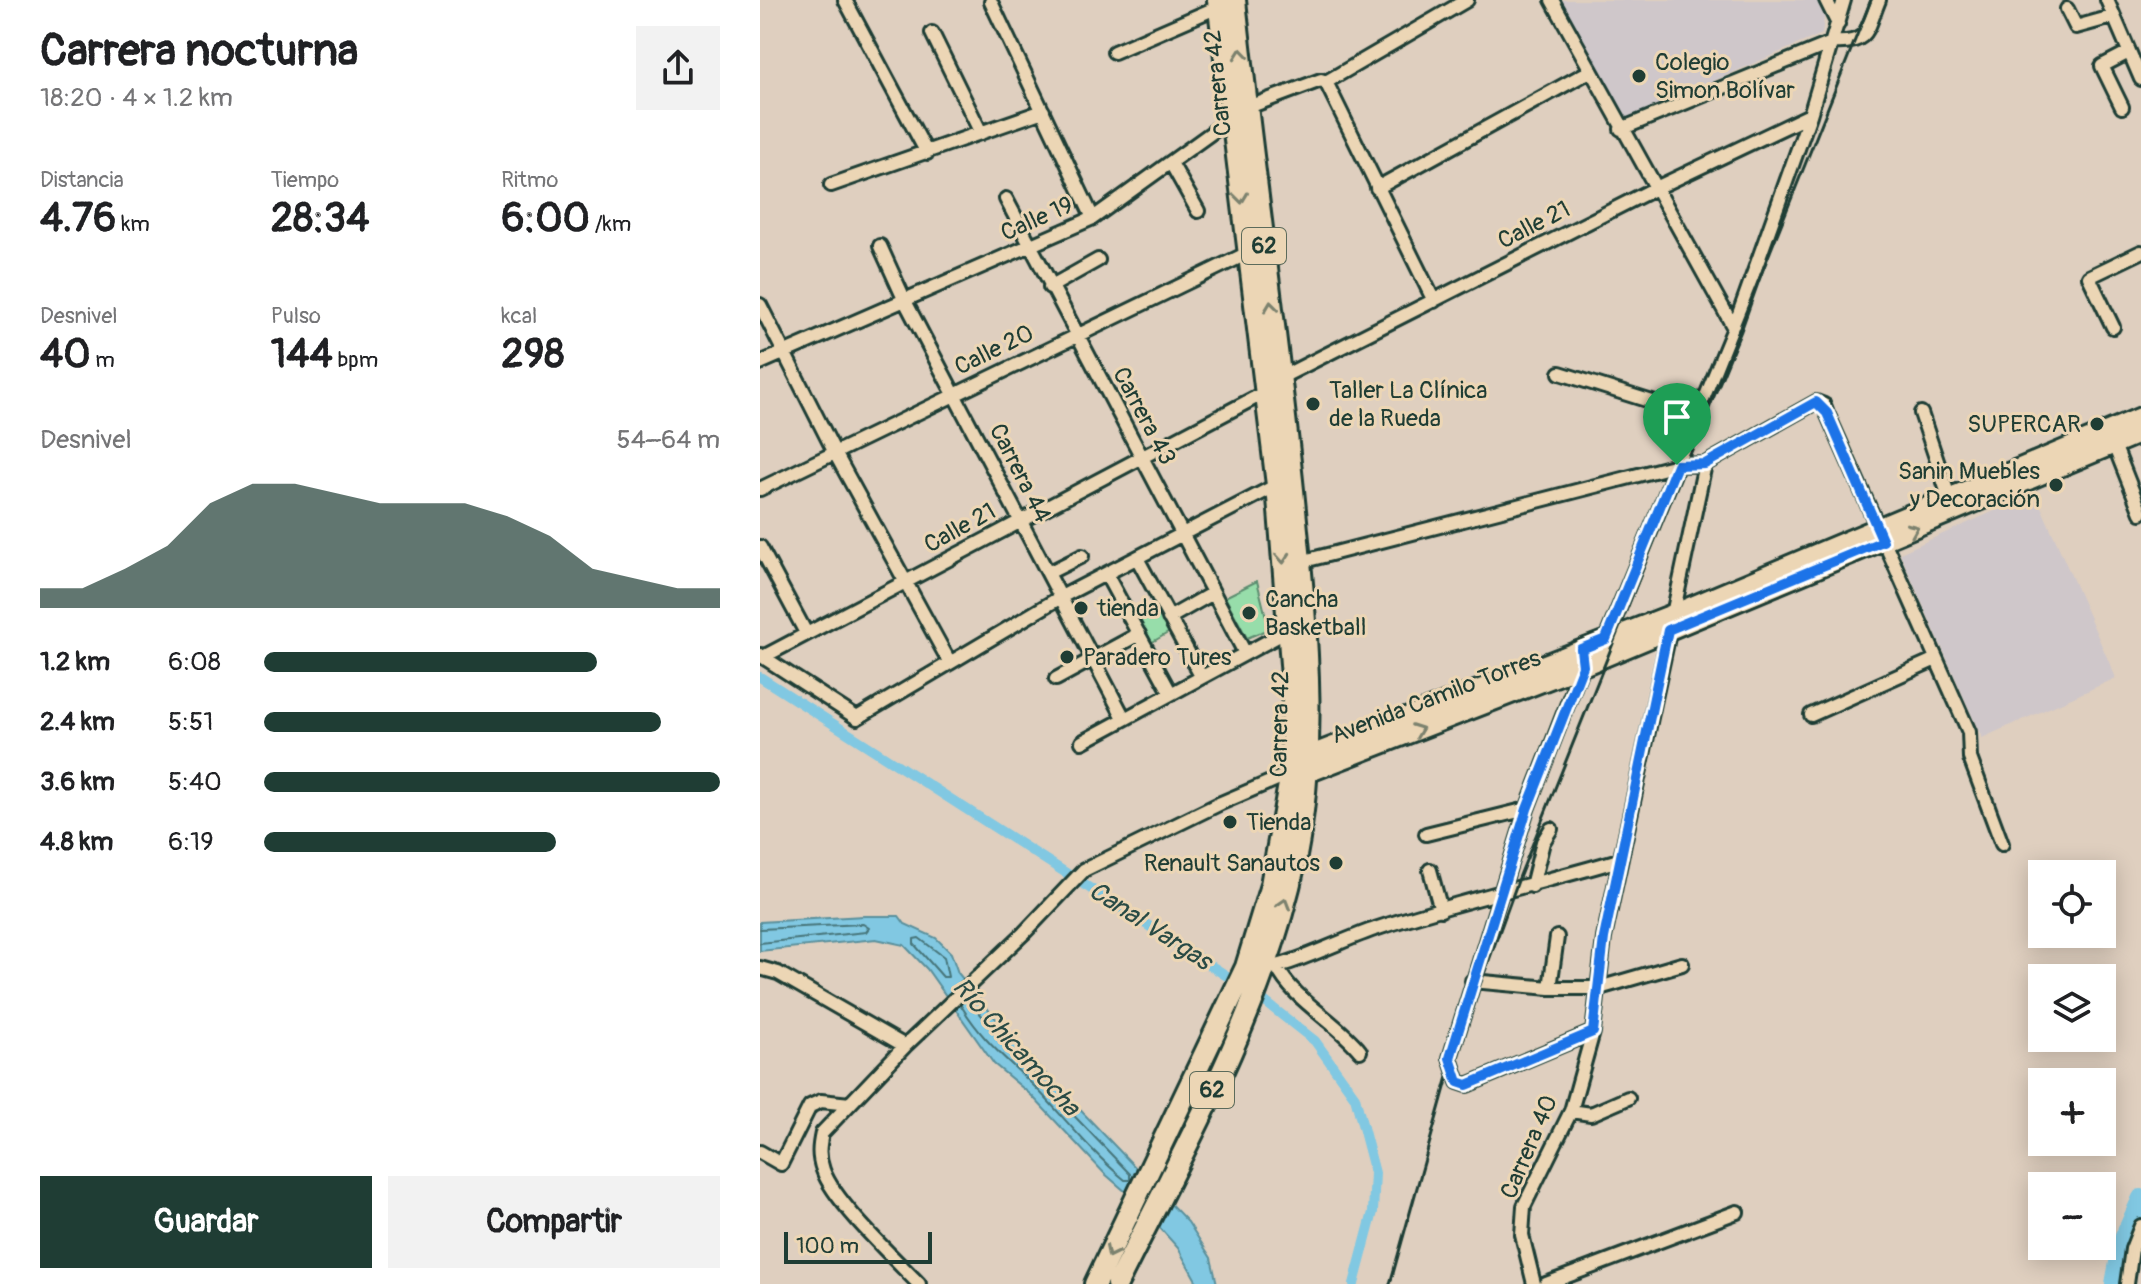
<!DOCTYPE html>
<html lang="es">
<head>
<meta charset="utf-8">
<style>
  :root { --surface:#fff; --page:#f2f2f2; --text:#202124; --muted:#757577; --accent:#1f3d34 }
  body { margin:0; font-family:Pangolin,sans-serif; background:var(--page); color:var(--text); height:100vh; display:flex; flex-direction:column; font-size:30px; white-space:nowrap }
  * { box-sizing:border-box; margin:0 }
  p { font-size:26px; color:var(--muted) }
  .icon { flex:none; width:44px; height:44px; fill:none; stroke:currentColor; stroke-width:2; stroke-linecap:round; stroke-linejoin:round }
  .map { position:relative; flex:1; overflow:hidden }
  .drawer { display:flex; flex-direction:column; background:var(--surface); width:760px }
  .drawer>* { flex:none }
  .buttons { position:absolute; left:1268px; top:860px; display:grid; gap:16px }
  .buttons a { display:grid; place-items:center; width:88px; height:88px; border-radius:0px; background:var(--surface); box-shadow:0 4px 20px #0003; font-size:40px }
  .scale { position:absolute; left:24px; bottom:20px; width:148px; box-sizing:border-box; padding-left:8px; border:4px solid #1f3d34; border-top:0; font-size:22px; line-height:28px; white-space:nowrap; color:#1f3d34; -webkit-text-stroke:6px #ecd6b5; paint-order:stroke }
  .pin { position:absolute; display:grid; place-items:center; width:68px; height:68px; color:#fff; margin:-82px -34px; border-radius:50% 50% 50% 0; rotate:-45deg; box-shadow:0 0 8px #0007 }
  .pin .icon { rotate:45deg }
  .round { display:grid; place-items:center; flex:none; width:84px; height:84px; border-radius:0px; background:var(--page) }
  .summary { display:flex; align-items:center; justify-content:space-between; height:136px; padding:0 40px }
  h1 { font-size:44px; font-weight:800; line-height:60px }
  .stats { display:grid; grid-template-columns:repeat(3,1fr); gap:12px; height:136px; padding:8px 40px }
  .stats div { display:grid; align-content:center }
  .stats b { font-size:40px; font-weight:800 }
  .stats small { font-size:22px; font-weight:400 }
  .stats p { font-size:22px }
  .chart { height:224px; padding:16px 40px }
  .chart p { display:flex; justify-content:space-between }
  .chart svg { width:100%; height:144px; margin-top:8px; fill:var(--accent); opacity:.7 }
  .primary-button { display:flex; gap:16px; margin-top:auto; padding:16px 40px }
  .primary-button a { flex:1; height:92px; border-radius:0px; background:var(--accent); color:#fff; font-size:32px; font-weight:800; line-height:92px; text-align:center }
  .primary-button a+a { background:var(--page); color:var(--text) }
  ul { padding:0 40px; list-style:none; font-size:26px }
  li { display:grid; grid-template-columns:128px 96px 1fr; align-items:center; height:60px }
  li i { height:20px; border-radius:10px; background:var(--accent) }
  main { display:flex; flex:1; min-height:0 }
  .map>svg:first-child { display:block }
  .built { fill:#cfc7ca }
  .green { fill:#97ddaa; stroke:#5b8d6f; stroke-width:2 }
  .water { fill:#81c8e2; stroke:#5a909c; stroke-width:2 }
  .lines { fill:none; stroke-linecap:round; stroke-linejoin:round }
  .shore { stroke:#46757a; stroke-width:2 }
  .canal { stroke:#81c8e2; stroke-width:10 }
  .river { stroke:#81c8e2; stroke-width:18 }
  .minor-casing { stroke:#1f3d34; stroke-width:18 }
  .primary-casing { stroke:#1f3d34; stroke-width:24 }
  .trunk-casing { stroke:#1f3d34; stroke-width:26 }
  .minor { stroke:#ecd6b5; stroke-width:12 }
  .primary { stroke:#ecd6b5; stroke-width:18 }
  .trunk { stroke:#ecd6b5; stroke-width:20 }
  .rail { stroke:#1f3d34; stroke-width:3 }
  .oneway { stroke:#7b826e }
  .route-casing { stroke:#fff; stroke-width:16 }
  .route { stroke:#1a73e8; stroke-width:10 }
  .poi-dot { fill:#1f3d34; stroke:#ecd6b5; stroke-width:3 }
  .labels { text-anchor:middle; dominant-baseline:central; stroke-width:6; stroke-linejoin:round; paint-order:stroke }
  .shield { fill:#ecd6b5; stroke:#5c6b5b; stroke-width:2 }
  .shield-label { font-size:22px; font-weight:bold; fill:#1f3d34 }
  .poi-label { font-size:24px; fill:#1f3d34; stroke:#ecd6b5; text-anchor:start }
  .street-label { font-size:24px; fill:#1f3d34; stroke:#ecd6b5 }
  .water-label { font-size:26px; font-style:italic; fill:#294b45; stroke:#ecd6b5 }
</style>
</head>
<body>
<main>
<section class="drawer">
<div class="summary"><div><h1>Carrera nocturna</h1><p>18:20 · 4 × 1.2 km</p></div><a class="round"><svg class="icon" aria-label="share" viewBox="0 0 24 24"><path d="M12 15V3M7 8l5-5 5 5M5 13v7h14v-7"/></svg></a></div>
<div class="stats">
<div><p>Distancia</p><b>4.76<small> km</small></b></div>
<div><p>Tiempo</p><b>28:34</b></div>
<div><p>Ritmo</p><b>6:00<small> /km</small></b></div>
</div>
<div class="stats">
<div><p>Desnivel</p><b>40<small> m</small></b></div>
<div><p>Pulso</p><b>144<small> bpm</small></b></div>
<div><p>kcal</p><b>298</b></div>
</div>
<div class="chart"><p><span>Desnivel</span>54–64 m</p>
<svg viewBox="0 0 160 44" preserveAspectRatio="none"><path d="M0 44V38L10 38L20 32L30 25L40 12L50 6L60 6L70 9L80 12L90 12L100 12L110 16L120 22L130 32L140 35L150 38L160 38V44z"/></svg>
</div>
<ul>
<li><b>1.2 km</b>6:08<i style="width:73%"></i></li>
<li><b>2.4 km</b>5:51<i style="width:87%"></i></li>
<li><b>3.6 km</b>5:40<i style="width:100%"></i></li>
<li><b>4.8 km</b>6:19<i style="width:64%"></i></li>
</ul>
<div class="primary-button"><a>Guardar</a><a>Compartir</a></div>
</section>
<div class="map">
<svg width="1381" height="1284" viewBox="0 0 1381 1284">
  <rect width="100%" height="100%" fill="#dfcfbf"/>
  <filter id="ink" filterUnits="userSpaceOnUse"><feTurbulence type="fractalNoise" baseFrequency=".0125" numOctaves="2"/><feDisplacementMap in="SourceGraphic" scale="16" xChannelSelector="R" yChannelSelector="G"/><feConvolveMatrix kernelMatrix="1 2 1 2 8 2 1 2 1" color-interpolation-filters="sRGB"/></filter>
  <g filter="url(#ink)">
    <path class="built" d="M800 0H1060L1065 11 1062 34 862 120Z
      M1275 493 1356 678 1222 738 1140 553Z"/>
    <path class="green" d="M497 581 509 629 487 638 465 597Z
      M400 607 413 630 389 644 376 621Z"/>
    <path class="water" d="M104 916H139L145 924 176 938 191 953 198 973 256 1043 428 1222 451 1258 457 1284H438L418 1248 374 1199 344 1173 271 1095 234 1064 167 969 144 945 116 939 0 951V922Z"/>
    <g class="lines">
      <path class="shore" d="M0 929 103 924 109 928 106 932 0 943
        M159 938 184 957 188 977H183L154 944V939Z
        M200 1004C225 1045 248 1059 279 1091 307 1121 333 1154 365 1180H370V1174L250 1049 207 998"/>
      <path class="canal" d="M0 677 481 985
        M494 993 555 1041 595 1097 615 1173 613 1212 594 1284"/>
      <path class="river" d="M1354 1284 1362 1241 1381 1198"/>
      <defs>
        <path id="minor" d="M85 0 167 153
          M792 0 974 328
          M1066 0 1078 24
          M1347 0 1381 79
          M231 2 333 218
          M1307 9 1316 27 1352 17
          M172 33 221 133
          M354 52 458 7
          M566 82 707 0
          M1362 107 1342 66 1367 53
          M861 129 1074 42C1109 44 1107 29 1119 0
          M411 163 438 211
          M71 185 283 111
          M617 188 830 71
          M246 199 485 653
          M120 246 145 301 364 718
          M290 287 338 260
          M0 305 75 453 190 663
          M1353 327 1329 277 1381 252
          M0 363 333 218 486 108 561 80 566 82 674 301
          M800 373 937 416
          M520 378 894 189 1050 115
          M1161 413 1189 497
          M1351 437 1381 513
          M0 489 488 253
          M0 547 46 633
          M377 558 441 676
          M540 562 917 465 945 464 1056 402 1064 405 1067 413 1209 732 1210 758 1242 844
          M288 573 322 556
          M346 574 410 692
          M409 618 453 593
          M846 639 974 328 1050 115 1084 0
          M0 655 97 718 301 597 517 485
          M3 657 504 393
          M823 664 767 809 690 1058 698 1082 707 1085 833 1032
          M296 679 379 634
          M1051 715 1176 659
          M322 742 529 630
          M666 834 767 809
          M670 870 681 910
          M772 886 783 842 791 829
          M517 967C532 999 577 1022 600 1051
          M0 968 18 973 145 1046 264 933 324 870 461 803 531 773
          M505 968C526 968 589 937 615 929 695 902 778 884 859 860
          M712 981 790 988H839L922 964
          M790 988 797 937
          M145 1046 62 1133C59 1147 58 1156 63 1170 74 1202 134 1258 159 1284
          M811 1111 831 1114 868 1098
          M0 1152 21 1164 50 1106 61 1101 90 1104
          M774 1284 762 1235 764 1206 811 1111 833 1032 844 938 945 464
          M786 1284 977 1212
          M1367 1284 1372 1249 1381 1226"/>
        <path id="primary" d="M538 765 546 757 913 614 1381 417
          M533 773H547L823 666 1381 433"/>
        <path id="trunk" d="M335 1284 486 967 511 885 531 773 533 690 517 485 458 0
          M357 1284C421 1155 494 1028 529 887 562 758 546 621 533 490 516 326 492 163 475 0"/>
      </defs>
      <use href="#minor" class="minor-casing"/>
      <use href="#primary" class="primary-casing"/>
      <use href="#trunk" class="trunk-casing"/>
      <use href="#minor" class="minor"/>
      <use href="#primary" class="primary"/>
      <use href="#trunk" class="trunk"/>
      <path class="rail" d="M630 1284 693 1059 759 878 1111 0"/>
    </g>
    <defs><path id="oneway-chevron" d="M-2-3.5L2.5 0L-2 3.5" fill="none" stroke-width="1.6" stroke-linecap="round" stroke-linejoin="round" transform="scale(2)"/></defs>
    <g class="oneway">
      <use href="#oneway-chevron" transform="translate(481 54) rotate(-96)"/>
      <use href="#oneway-chevron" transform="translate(481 198) rotate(83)"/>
      <use href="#oneway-chevron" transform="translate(511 307) rotate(-97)"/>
      <use href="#oneway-chevron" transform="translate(1153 529) rotate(-23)"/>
      <use href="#oneway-chevron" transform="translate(523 558) rotate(85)"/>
      <use href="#oneway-chevron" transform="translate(658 730) rotate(-21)"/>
      <use href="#oneway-chevron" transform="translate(524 904) rotate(-73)"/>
      <use href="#oneway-chevron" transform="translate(351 1252) rotate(116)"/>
    </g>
  </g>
  <g class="lines" filter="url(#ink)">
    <defs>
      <path id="route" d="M1056 402 1067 413 1123 541 908 630 844 938 833 1032 707 1085 698 1082 690 1058 767 809 823 666 821 649 846 639 917 465 945 464Z"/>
    </defs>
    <use href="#route" class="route-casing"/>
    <use href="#route" class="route"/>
  </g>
  <g class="poi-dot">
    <circle cx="879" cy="76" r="8"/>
    <circle cx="553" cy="404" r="8"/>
    <circle cx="1337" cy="424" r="8"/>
    <circle cx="1296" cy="485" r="8"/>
    <circle cx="321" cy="608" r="8"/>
    <circle cx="489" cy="613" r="8"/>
    <circle cx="307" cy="657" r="8"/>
    <circle cx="470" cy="822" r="8"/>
    <circle cx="576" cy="863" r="8"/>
  </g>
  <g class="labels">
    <g class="shield">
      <rect x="482" y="228" width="44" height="36" rx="6"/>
      <rect x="430" y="1072" width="44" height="36" rx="6"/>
    </g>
    <g class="shield-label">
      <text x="504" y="246">62</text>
      <text x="452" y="1090">62</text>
    </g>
    <g class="poi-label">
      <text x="895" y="62">Colegio<tspan x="895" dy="28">Simon Bolívar</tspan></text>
      <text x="569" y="390">Taller La Clínica<tspan x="569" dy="28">de la Rueda</tspan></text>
      <text x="1321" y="424" text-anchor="end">SUPERCAR</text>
      <text x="1280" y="471" text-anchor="end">Sanin Muebles<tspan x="1280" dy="28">y Decoración</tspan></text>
      <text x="505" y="599">Cancha<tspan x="505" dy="28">Basketball</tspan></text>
      <text x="337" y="608">tienda</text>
      <text x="323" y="657">Paradero Tures</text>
      <text x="486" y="822">Tienda</text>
      <text x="560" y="863" text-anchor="end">Renault Sanautos</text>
    </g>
    <g class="street-label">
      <text transform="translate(458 83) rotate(-96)">Carrera 42</text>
      <text transform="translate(277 219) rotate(-24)">Calle 19</text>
      <text transform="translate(774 225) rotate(-27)">Calle 21</text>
      <text transform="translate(234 350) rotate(-26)">Calle 20</text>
      <text transform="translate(384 416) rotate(62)">Carrera 43</text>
      <text transform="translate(260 473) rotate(63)">Carrera 44</text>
      <text transform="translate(200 528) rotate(-29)">Calle 21</text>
      <text transform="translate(676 697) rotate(-21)">Avenida Camilo Torres</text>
      <text transform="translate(520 724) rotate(-89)">Carrera 42</text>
      <text transform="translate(769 1147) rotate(-67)">Carrera 40</text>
    </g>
    <g class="water-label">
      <text transform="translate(390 926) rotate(33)">Canal Vargas</text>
      <text transform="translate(256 1047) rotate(48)">Río Chicamocha</text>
    </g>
  </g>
</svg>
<div class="buttons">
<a><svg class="icon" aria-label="locate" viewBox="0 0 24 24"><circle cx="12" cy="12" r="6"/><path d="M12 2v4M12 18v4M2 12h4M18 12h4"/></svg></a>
<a><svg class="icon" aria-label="layers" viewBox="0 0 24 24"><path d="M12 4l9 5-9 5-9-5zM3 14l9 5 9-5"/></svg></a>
<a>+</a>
<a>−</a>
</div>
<div class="scale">100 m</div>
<div class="pin" style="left:917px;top:465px;background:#1e9e55"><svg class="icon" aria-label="arrive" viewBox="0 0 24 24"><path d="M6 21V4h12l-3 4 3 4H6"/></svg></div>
</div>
</main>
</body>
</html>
